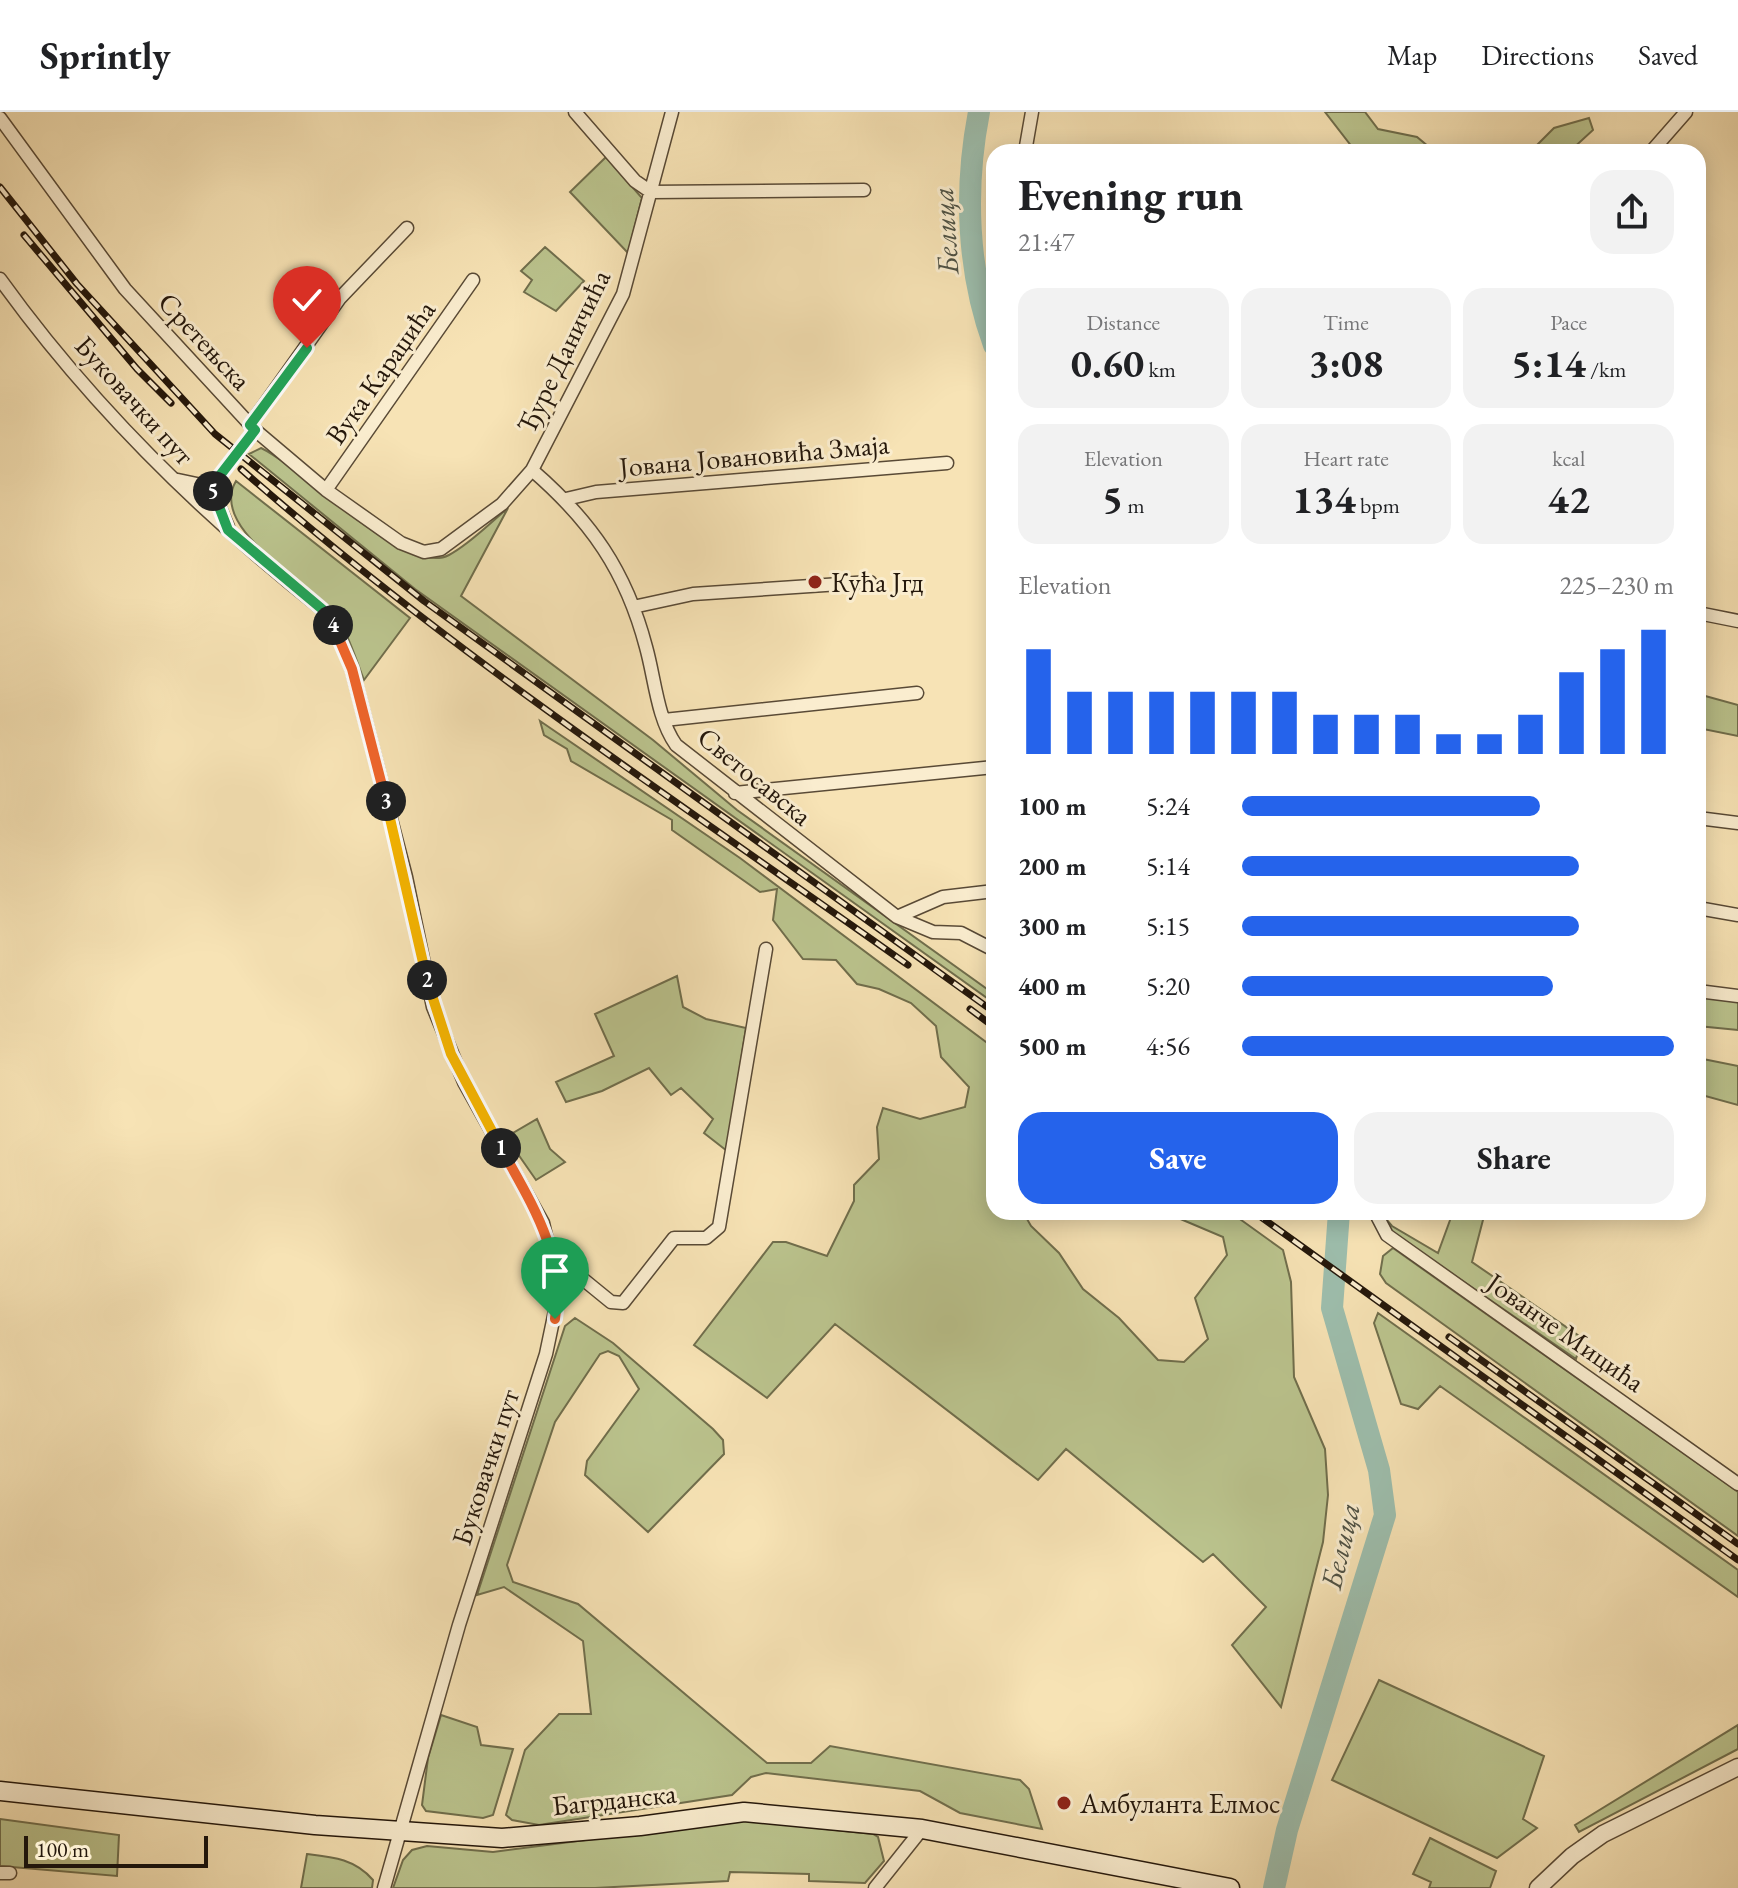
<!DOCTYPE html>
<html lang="en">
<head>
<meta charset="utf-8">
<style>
  :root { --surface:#fff; --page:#f2f2f2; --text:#202124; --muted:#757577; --line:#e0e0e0; --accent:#2563eb }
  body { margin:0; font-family:"EB Garamond",serif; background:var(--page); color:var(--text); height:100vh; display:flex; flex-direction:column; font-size:30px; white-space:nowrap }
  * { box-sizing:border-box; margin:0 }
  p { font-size:26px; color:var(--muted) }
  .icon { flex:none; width:44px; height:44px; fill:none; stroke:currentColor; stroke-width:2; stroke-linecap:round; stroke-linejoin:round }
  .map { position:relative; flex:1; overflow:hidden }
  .side { position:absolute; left:986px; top:32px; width:720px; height:1076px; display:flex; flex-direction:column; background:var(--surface); border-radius:24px; box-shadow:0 4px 20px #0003 }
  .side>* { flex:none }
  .scale { position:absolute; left:24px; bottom:20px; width:184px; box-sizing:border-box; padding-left:8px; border:4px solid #24170b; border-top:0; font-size:22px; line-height:28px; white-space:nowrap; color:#24170b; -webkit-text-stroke:6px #faedcf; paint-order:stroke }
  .pin { position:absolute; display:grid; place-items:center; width:68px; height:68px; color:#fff; margin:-82px -34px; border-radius:50% 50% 50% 0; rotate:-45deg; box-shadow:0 0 8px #0007 }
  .pin .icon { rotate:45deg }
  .km { position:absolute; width:40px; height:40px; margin:-20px; border-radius:50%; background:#222; color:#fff; font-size:22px; line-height:40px; text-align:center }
  .round { display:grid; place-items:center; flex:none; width:84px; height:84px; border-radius:24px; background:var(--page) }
  .head { display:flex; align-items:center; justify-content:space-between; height:136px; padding:0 32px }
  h1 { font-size:44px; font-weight:700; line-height:60px }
  .figures { display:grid; grid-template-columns:repeat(3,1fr); gap:12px; height:136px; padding:8px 32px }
  .figures div { display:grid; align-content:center; border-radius:20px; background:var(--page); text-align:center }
  .figures b { font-size:40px; font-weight:700 }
  .figures small { font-size:22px; font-weight:400 }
  .figures p { font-size:22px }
  .chart { height:224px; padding:16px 32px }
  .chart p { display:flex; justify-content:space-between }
  .chart svg { width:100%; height:144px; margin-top:8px; stroke:var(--accent); stroke-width:6 }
  .button { display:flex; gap:16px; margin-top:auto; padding:16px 32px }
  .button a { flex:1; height:92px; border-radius:24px; background:var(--accent); color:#fff; font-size:32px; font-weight:700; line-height:92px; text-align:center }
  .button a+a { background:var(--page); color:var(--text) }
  ul { padding:0 32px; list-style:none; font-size:26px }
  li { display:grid; grid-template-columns:128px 96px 1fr; align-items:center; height:60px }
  li i { height:20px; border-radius:10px; background:var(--accent) }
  header { display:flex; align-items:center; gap:48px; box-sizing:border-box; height:112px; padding:0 40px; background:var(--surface); border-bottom:2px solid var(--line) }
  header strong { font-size:38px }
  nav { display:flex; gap:44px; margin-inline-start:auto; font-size:28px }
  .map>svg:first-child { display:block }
  .green { fill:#bbc48e; stroke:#706e4c; stroke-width:2 }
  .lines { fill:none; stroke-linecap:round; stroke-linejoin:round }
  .river { stroke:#9dbead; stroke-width:22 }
  .minor-casing { stroke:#594a36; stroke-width:15 }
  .tertiary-casing { stroke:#594a36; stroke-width:19 }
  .secondary-casing { stroke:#24170b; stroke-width:21 }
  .minor { stroke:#faedcf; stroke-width:12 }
  .tertiary { stroke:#faedcf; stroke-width:16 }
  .secondary { stroke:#faedcf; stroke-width:18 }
  .rail-casing { stroke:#24170b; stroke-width:7 }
  .rail { stroke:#faedcf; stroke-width:4; stroke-dasharray:12; stroke-linecap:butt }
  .split-1-casing { stroke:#fff; stroke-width:16 }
  .split-2-casing { stroke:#fff; stroke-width:16 }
  .split-3-casing { stroke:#fff; stroke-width:16 }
  .split-4-casing { stroke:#fff; stroke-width:16 }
  .split-5-casing { stroke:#fff; stroke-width:16 }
  .split-6-casing { stroke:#fff; stroke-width:16 }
  .split-1 { stroke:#f0652b; stroke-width:10 }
  .split-2 { stroke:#f5b400; stroke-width:10 }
  .split-3 { stroke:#f5b400; stroke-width:10 }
  .split-4 { stroke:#f0652b; stroke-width:10 }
  .split-5 { stroke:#22a559; stroke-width:10 }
  .split-6 { stroke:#22a559; stroke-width:10 }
  .poi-dot { fill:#8f2418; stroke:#faedcf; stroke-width:3 }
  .labels { text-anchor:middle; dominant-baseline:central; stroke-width:6; stroke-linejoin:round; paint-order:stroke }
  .street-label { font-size:28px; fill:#24170b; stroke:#faedcf }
  .poi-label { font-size:28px; fill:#24170b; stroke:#faedcf; text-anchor:start }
  .water-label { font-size:30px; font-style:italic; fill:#4e5144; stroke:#faedcf }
</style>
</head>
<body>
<header>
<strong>Sprintly</strong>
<nav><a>Map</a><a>Directions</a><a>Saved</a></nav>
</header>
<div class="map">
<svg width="1738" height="1776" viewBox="0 0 1738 1776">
  <rect width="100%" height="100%" fill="#f7e3b5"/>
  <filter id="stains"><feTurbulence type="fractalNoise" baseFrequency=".0025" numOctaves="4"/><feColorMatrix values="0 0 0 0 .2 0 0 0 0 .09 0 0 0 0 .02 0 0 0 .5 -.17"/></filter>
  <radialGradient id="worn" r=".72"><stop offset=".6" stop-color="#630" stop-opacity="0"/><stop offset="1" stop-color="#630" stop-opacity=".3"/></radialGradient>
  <path class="green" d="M1325 0H1365L1378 17 1417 25 1435 40H1356Z
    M1589 6 1593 18 1569 40H1530L1554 16Z
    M606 45 642 86 628 141 570 80Z
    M545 135 584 169 556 199 524 180 532 168 521 159Z
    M261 336C304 356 405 466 449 443 470 432 490 411 508 396L461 484 653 628 737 698 994 882V891L415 477 249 342Z
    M236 369 410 506 364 568C355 545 348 520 333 500 307 468 208 417 236 369Z
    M1698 582 1738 593V624L1698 616Z
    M540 609 740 746 994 936V1002C989 1014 994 1081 994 1100H1023L1031 1114 1059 1141 1083 1177 1119 1206 1158 1248 1184 1250 1208 1227 1195 1186 1227 1143 1223 1125 1164 1100H1230L1283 1138 1291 1170 1294 1265 1325 1337 1328 1383 1323 1430 1281 1595 1232 1533 1266 1495 1213 1442 1203 1450 1066 1337 1038 1368 835 1212 767 1286 694 1233 773 1130H786L827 1144 854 1089V1073L879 1047 877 1015 883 996 920 1007 965 995 969 975 941 945 936 914 911 891 879 877 857 872 836 848 803 847 773 808 777 777 760 780 672 718V708L571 649 567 637 544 623Z
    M677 864 683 895 706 907 746 916 727 1039 704 1021 713 1007 681 976 671 983 649 956 602 979 566 990 556 970 614 944 595 902Z
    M1698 884 1738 889V918L1698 914Z
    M1698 946 1738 954V993L1698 982Z
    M537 1007 550 1037 565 1050 536 1068 506 1025Z
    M1380 1100 1392 1114 1438 1141 1453 1100 1484 1104 1472 1150 1582 1226 1576 1247 1394 1122 1383 1113Z
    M1393 1136 1738 1380V1424L1386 1171 1380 1162 1383 1144Z
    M1378 1201 1738 1458V1485L1440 1274 1418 1297 1401 1292 1374 1211Z
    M575 1206 613 1231 713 1317 723 1328 724 1342 648 1420 585 1363 587 1349 639 1277 619 1244 608 1239 600 1242 555 1310 507 1453 513 1470 578 1492 767 1651H811L830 1634 1020 1668 1029 1677 1042 1717 960 1701 920 1679 766 1661 751 1665 732 1683 539 1713 512 1708 506 1703 525 1638 559 1602H591L583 1529 504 1475 477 1483 565 1214Z
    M1379 1568 1544 1644 1523 1707 1537 1716 1497 1746 1332 1668Z
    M441 1603 477 1615 481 1633 513 1637 493 1703 483 1706 426 1699 422 1693 428 1646Z
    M1738 1613V1637L1579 1720 1575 1713Z
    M0 1707 119 1723 117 1764 0 1754Z
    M741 1708 873 1722 878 1725 884 1749 865 1771 809 1769V1762L730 1760 728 1769 595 1776H393L403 1748 412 1738 427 1734 493 1740Z
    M1430 1726 1496 1759 1490 1776H1429L1431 1770 1413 1762Z
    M307 1742C333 1745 355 1747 373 1768L372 1776H301Z"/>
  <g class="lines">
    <path class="river" d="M979 0C964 77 967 159 994 233
      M1274 1776 1287 1718 1385 1403 1379 1358 1332 1196 1339 1100"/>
    <defs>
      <path id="minor" d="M575 0 635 69 651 80 864 78
        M0 6 125 177 255 318 326 378 401 431 424 440 441 437 502 392 532 358 623 182 672 0
        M1025 40 1032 0
        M1651 40 1686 0
        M0 167C89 291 202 402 322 497L334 514 352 557 406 765 433 895 464 970 543 1111 559 1180 546 1242 459 1513 384 1776
        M250 313 340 186 407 116
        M532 358C591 409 626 459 646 535 655 567 657 606 676 633L897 805 933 820 961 821 994 838
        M178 368 211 375 228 415
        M211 375 255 318
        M326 378 473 168
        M566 387 596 380 947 351
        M633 495 693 482 870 470
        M1698 501 1738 509
        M664 608 917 581
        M735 681 994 655
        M1698 706 1738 711
        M1698 796 1738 803
        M897 805 943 785 994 779
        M1698 879 1738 884
        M1375 1100 1387 1123 1738 1372
        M557 1159 584 1168 611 1190 623 1191 674 1126H706L719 1115 766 837
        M0 1761H10
        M875 1776 922 1717"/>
      <path id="tertiary" d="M1538 1776 1572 1744 1603 1722 1738 1655"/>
      <path id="secondary" d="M0 1679 315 1713 502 1726 640 1714 744 1700 922 1717 1230 1776"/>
    </defs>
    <use href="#minor" class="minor-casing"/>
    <use href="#tertiary" class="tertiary-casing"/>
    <use href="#secondary" class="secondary-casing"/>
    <use href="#minor" class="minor"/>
    <use href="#tertiary" class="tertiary"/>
    <use href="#secondary" class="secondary"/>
    <defs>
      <path id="rail" d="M0 75 77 172 215 322 424 489 994 900
        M24 123 137 257 171 291
        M241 357C449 540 683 693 908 853
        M970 897 994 915
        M1254 1100 1738 1448
        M1449 1225 1738 1432"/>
    </defs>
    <use href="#rail" class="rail-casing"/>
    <use href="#rail" class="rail"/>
  </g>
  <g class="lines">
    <defs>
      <path id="split-1" d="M501 1036C531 1091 565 1141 555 1207"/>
      <path id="split-2" d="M427 868 451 942 501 1036"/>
      <path id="split-3" d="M386 689 427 868"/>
      <path id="split-4" d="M333 513 352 557 386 689"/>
      <path id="split-5" d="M213 379 228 418 322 497 333 513"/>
      <path id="split-6" d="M213 379 211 375 255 318 250 313 307 236"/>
    </defs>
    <use href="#split-1" class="split-1-casing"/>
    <use href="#split-2" class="split-2-casing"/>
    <use href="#split-3" class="split-3-casing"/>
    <use href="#split-4" class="split-4-casing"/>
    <use href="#split-5" class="split-5-casing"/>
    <use href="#split-6" class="split-6-casing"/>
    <use href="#split-1" class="split-1"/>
    <use href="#split-2" class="split-2"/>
    <use href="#split-3" class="split-3"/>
    <use href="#split-4" class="split-4"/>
    <use href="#split-5" class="split-5"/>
    <use href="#split-6" class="split-6"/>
  </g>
  <g class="poi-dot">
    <circle cx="815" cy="470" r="8"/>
    <circle cx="1064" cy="1691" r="8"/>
  </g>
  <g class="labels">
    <g class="street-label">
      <text transform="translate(205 229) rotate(47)">Сретењска</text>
      <text transform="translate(563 239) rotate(-64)">Ђуре Даничића</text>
      <text transform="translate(380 260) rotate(-55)">Вука Караџића</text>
      <text transform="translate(135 288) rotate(48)">Буковачки пут</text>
      <text transform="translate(754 343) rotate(-5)">Јована Јовановића Змаја</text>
      <text transform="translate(755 664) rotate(39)">Светосавска</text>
      <text transform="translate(1566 1220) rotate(35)">Јованче Мицића</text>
      <text transform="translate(485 1355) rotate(-72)">Буковачки пут</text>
      <text transform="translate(614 1687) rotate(-6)">Багрданска</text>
    </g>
    <g class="poi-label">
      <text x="831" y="470">Кућа Јгд</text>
      <text x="1080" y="1691">Амбуланта Елмос</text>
    </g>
    <g class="water-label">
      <text transform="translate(945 119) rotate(-94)">Белица</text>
      <text transform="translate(1340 1434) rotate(-77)">Белица</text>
    </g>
  </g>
  <rect width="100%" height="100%" filter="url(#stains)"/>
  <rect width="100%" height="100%" fill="url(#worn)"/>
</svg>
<div class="scale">100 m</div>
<div class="pin" style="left:555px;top:1207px;background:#1e9e55"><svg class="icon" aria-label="arrive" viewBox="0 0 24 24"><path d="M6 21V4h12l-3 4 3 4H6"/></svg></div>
<div class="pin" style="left:307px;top:236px;background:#d93025"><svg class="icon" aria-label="check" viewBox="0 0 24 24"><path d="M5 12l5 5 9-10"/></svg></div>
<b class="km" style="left:501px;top:1036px">1</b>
<b class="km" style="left:427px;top:868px">2</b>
<b class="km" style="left:386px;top:689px">3</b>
<b class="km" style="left:333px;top:513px">4</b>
<b class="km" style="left:213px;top:379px">5</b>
<section class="side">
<div class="head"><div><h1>Evening run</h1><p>21:47</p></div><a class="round"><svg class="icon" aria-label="share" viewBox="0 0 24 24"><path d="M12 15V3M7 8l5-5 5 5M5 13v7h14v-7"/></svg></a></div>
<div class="figures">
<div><p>Distance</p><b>0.60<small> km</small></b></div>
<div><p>Time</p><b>3:08</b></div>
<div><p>Pace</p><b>5:14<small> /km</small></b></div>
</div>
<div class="figures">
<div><p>Elevation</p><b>5<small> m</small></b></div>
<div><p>Heart rate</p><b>134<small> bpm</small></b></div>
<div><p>kcal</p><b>42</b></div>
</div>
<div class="chart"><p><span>Elevation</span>225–230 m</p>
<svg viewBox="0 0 160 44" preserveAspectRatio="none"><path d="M5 44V12M15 44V25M25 44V25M35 44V25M45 44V25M55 44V25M65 44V25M75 44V32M85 44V32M95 44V32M105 44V38M115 44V38M125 44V32M135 44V19M145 44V12M155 44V6"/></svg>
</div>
<ul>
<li><b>100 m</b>5:24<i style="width:69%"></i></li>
<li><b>200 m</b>5:14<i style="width:78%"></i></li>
<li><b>300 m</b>5:15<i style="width:78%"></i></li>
<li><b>400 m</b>5:20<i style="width:72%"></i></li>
<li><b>500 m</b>4:56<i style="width:100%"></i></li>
</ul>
<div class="button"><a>Save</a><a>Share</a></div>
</section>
</div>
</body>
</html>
